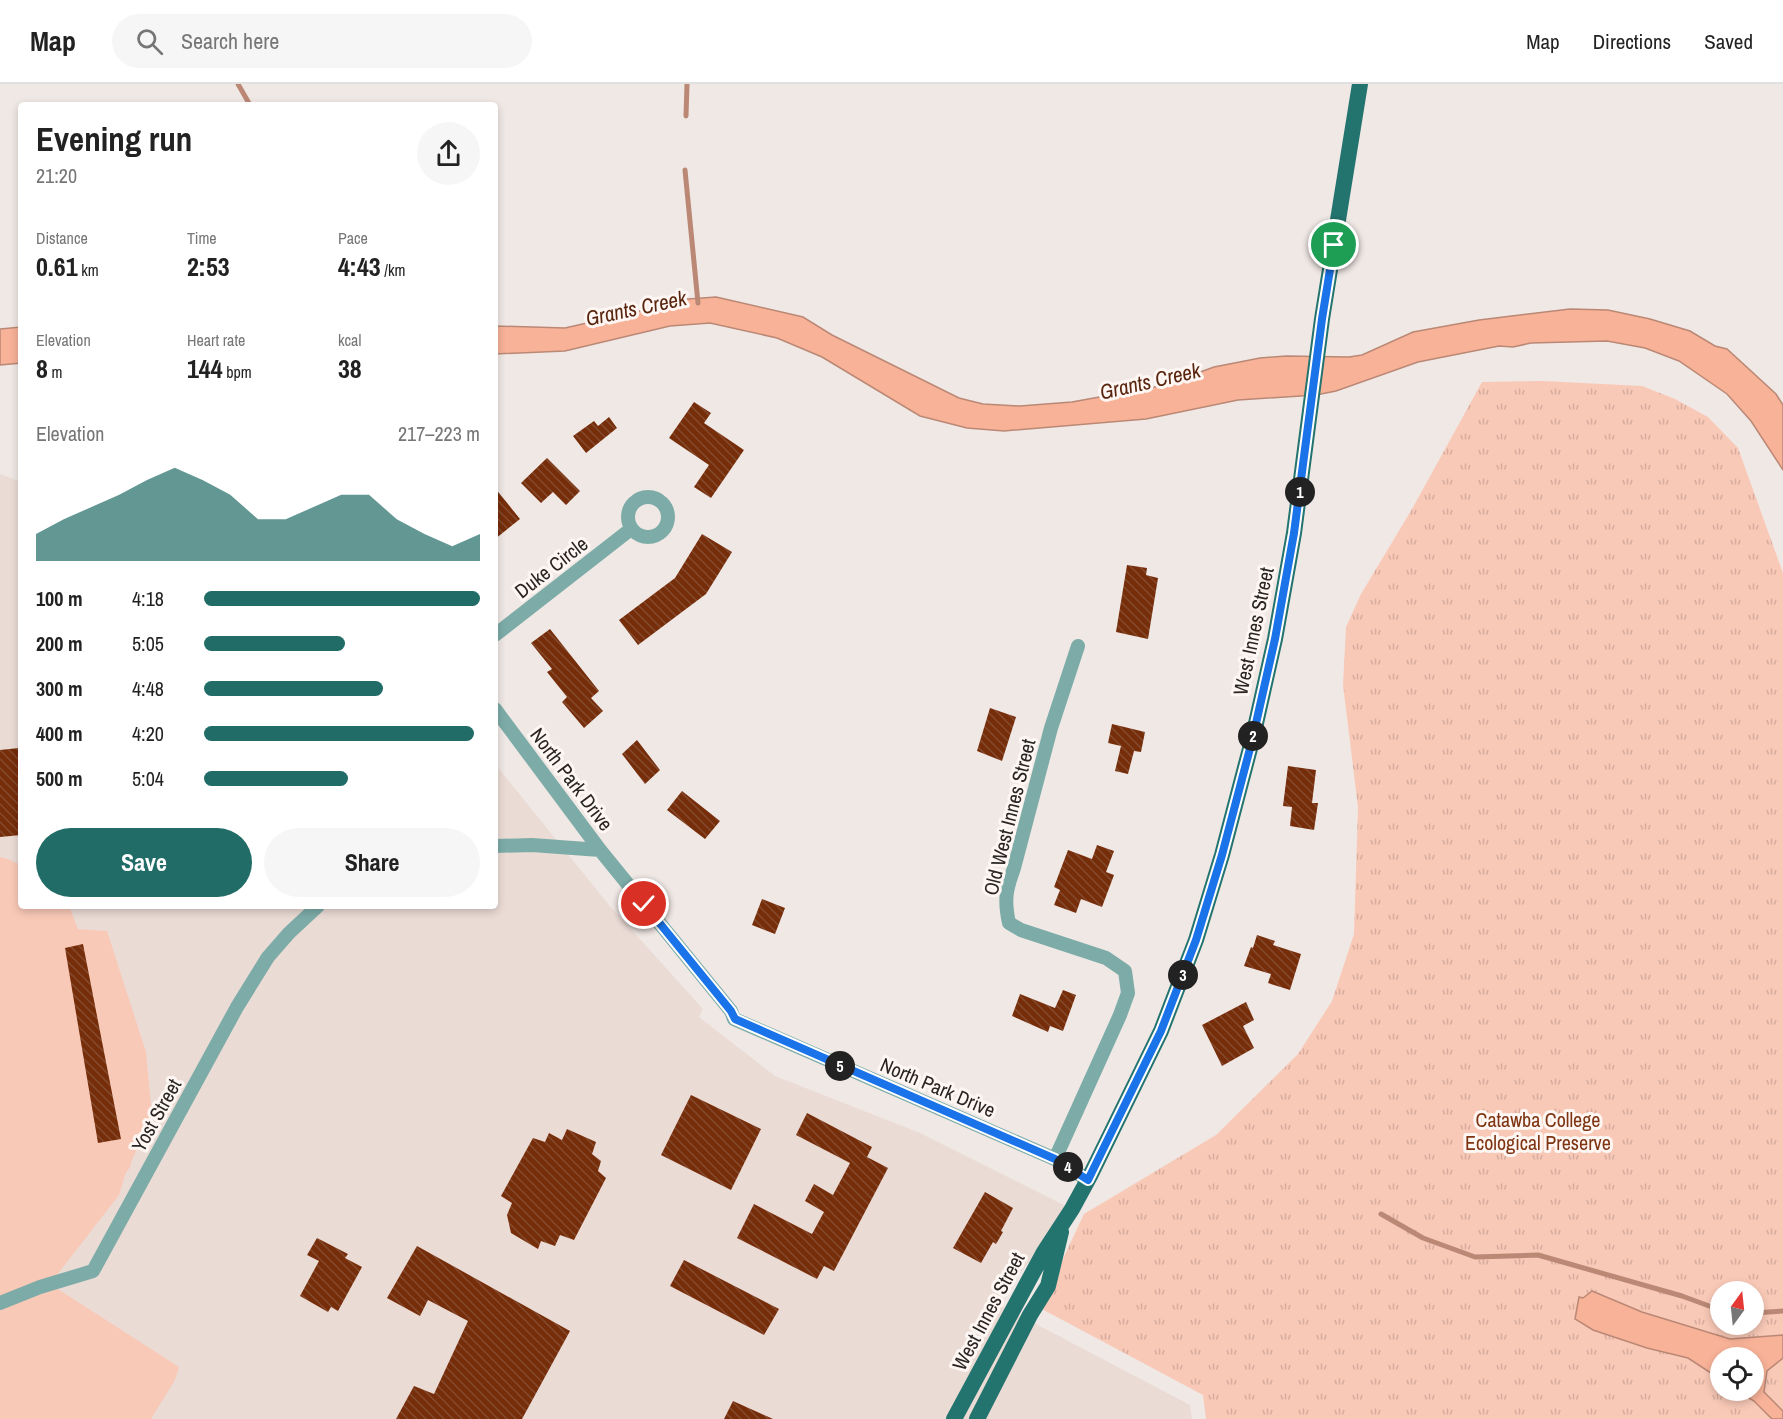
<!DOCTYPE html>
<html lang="en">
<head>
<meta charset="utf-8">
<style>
  :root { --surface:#fff; --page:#f6f6f6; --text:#222; --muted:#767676; --line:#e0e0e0; --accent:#216c67 }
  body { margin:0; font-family:"Archivo Narrow",sans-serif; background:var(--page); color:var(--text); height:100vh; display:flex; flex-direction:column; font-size:22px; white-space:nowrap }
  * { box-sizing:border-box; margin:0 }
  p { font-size:20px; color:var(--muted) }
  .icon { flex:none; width:33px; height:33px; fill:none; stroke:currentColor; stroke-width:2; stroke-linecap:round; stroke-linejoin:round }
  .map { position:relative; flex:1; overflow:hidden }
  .sheet { position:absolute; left:18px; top:18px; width:480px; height:807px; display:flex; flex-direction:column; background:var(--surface); border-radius:6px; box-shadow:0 3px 9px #0003 }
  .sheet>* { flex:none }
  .needle { width:39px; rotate:15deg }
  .tools { position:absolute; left:1710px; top:1197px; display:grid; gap:12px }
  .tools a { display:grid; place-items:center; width:54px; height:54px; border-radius:50%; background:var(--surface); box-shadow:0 3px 9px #0003; font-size:30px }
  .pin { position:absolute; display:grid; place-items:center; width:51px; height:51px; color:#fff; margin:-26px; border:3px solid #fff; border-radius:50%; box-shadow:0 2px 6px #0007 }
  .km { position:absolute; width:30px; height:30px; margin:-15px; border-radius:50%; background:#222; color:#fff; font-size:16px; line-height:30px; text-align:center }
  .round { display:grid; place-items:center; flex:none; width:63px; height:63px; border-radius:32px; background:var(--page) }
  .summary { display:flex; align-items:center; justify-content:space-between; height:102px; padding:0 18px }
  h1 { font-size:33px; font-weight:700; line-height:45px }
  .stats { display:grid; grid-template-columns:repeat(3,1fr); gap:9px; height:102px; padding:6px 18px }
  .stats div { display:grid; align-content:center }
  .stats b { font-size:26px; font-weight:700 }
  .stats small { font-size:16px; font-weight:400 }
  .stats p { font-size:16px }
  .chart { height:168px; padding:12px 18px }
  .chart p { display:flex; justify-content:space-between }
  .chart svg { width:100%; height:108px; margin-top:6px; fill:var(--accent); opacity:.7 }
  .primary-button { display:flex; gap:12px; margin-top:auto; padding:12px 18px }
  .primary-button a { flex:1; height:69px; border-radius:36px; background:var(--accent); color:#fff; font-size:24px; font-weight:700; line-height:69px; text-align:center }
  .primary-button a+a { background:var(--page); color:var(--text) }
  ul { padding:0 18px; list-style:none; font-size:20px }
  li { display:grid; grid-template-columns:96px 72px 1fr; align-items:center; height:45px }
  li i { height:15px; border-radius:8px; background:var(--accent) }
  header { display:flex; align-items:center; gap:36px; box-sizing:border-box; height:84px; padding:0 30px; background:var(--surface); border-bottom:2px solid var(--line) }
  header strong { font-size:28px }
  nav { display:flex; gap:33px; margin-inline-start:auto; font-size:21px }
  .search { width:420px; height:54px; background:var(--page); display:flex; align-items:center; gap:15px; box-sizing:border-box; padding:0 21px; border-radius:33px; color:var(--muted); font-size:22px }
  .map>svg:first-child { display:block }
  .built { fill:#ebdbd5 }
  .park { fill:url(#park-tufts); fill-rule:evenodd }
  .garden { fill:#f9c9b7 }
  .water { fill:#f8b298; stroke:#ba8875; stroke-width:1.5 }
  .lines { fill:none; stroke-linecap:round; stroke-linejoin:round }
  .stream { stroke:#ba8875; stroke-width:5 }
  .building { fill:url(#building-back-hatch) }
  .minor { stroke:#7daca8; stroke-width:14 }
  .primary { stroke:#23736e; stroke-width:16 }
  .route-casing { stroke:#fff; stroke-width:12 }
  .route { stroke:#1a73e8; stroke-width:8 }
  .labels { text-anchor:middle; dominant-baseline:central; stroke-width:6; stroke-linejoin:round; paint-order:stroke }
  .street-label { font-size:20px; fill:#282524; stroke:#fdf6f3 }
  .park-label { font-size:20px; fill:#7e3311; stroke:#fdf6f3 }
  .water-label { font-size:21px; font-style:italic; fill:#59240d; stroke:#fdf6f3 }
</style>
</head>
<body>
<header>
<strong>Map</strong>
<div class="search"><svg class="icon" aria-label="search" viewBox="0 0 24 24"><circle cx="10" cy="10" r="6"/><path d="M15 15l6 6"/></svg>Search here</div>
<nav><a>Map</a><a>Directions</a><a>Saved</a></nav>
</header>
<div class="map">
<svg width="1783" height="1335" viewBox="0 0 1783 1335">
  <defs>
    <pattern id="park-tufts" width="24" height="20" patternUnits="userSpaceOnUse" patternTransform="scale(1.5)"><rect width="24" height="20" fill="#f9c9b7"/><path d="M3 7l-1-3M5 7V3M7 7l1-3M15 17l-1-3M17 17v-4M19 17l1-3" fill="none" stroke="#d5ac9d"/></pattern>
    <pattern id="building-back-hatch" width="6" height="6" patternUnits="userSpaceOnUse" patternTransform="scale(1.5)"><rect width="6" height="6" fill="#762d0a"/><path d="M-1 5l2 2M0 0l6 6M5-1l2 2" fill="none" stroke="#844a2e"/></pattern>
  </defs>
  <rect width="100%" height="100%" fill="#f0e8e5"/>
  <path class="built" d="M0 390 21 398V822H495V680L609 821 703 925 699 933 775 992 920 1049 1072 1125 996 1219 1190 1321 1192 1335H0Z"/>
  <path class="park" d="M1543 297 1642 302 1675 315 1708 333 1738 364 1783 489V1335H1206L1203 1311 1040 1224 1084 1130 1216 1051 1298 970 1332 917 1354 850 1358 723 1343 601 1346 543 1361 510 1412 425 1482 298ZM1720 1208H1754V1240H1720ZM1720 1274H1754V1306H1720Z"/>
  <path class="garden" d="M0 773 5 774 21 781V822H69L78 845 107 847 146 968 152 1032 131 1078V1081L125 1091 119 1111 50 1200 179 1283 175 1296 151 1335H0Z"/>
  <path class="water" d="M716 213 803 233 832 251 959 314 983 320 1020 322 1072 318 1165 301 1214 283 1260 274 1286 272 1349 273 1362 271 1413 248 1479 236 1570 225 1608 226 1650 235 1690 247 1715 262 1727 265 1776 310 1783 321V386L1751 337 1727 310 1679 277 1645 264 1607 257 1531 259 1513 263 1499 262 1418 278 1336 307 1316 311 1238 316 1146 335 1004 347 967 344 920 332 822 273 777 254 710 239 670 242 565 267 495 270V242L565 244 653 224 674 216Z
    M21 243V279L0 281V245Z
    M1592 1207 1642 1228 1730 1255 1783 1251V1274L1767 1287 1764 1308 1783 1327V1335H1772L1754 1317 1738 1307 1754 1306V1274H1720V1295L1688 1274 1647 1264 1593 1246 1575 1235 1579 1213 1583 1214Z"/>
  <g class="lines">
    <path class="stream" d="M238 0 250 21
      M686 32 687 0
      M685 86 698 219
      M1381 1130 1423 1154 1475 1173 1538 1171 1682 1212 1720 1226
      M1754 1229 1783 1227"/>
  </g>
  <path class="building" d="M694 318 711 329 704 339 744 366 711 414 694 403 709 381 669 354Z
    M609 333 617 344 586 369 573 352 594 337 598 342Z
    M547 374 580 407 566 421 553 408 541 419 521 399Z
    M495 404 520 435 495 455Z
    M702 450 732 468 706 510 638 561 619 536 675 494Z
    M1127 481 1147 484 1146 491 1158 494 1148 555 1116 548Z
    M550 545 599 607 591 614 603 627 584 644 562 618 567 613 547 588 552 585 531 559Z
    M990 624 1016 633 1002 677 977 667Z
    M1112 640 1145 648 1141 668 1134 667 1128 690 1115 687 1121 662 1108 659Z
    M637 656 660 686 645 700 622 670Z
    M19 664 21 678V751L0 753V666Z
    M1288 682 1316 686 1312 719H1318L1314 746 1290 742 1292 723 1283 722Z
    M682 707 720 737 705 755 667 726Z
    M1097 761 1114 767 1106 788 1114 791 1102 823 1081 815 1076 829 1054 821 1060 806 1054 803 1068 766 1092 775Z
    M762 815 785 824 775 850 752 841Z
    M1257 851 1275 857 1273 861 1301 870 1290 906 1268 899 1271 890 1244 882 1251 863 1253 864Z
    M83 860 121 1055 98 1059 65 864Z
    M1063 906 1076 911 1063 947 1050 942 1048 948 1012 932 1020 910 1055 924Z
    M1246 918 1254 936 1243 942 1254 964 1222 982 1202 941Z
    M691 1011 761 1045 731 1106 661 1071Z
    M807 1029 872 1063 867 1073 888 1084 834 1187 824 1182 817 1195 737 1154 754 1120 812 1150 824 1128 805 1117 814 1100 833 1111 850 1079 796 1051Z
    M567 1045 596 1058 592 1070 601 1077 598 1087 606 1094 574 1156 560 1151 555 1162 541 1157 538 1165 511 1149 507 1131 512 1119 501 1112 533 1054 545 1058 549 1049 562 1056Z
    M985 1108 1013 1124 1001 1147 1003 1148 996 1160 993 1158 981 1179 953 1164Z
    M317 1154 348 1170 345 1174 362 1183 338 1227 331 1223 328 1228 300 1212 319 1177 307 1171Z
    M417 1162 570 1247 522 1335H396L414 1302 434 1310 468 1237 428 1216 420 1232 387 1214Z
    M684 1176 779 1225 764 1251 670 1202Z
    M733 1317 773 1335H724Z"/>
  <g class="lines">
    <path class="minor" d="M628 433a20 20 0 1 1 40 0a20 20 0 1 1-40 0Z
      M495 551 631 445
      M495 625 600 766 731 927 734 935 1055 1075 1088 1096
      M495 762 532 761 600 766
      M1055 1075 1120 931 1128 909 1125 887 1106 874 1021 846 1009 839C1004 816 1006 806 1014 784L1051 644 1078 562
      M0 1219 40 1203 93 1187 237 923 268 873 289 849 318 822"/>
    <path class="primary" d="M954 1335 1044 1168 1072 1125 1090 1092 1161 947 1196 856 1222 771 1252 657 1275 555 1294 449 1322 235 1360 0
      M977 1335 1030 1231 1048 1202 1061 1148"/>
  </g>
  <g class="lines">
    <defs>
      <path id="route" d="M644 820 731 927 735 935 1055 1075 1088 1096 1161 947 1196 856 1222 771 1252 657 1275 555 1294 449 1322 235 1334 161"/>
    </defs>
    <use href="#route" class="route-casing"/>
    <use href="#route" class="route"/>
  </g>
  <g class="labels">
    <g class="street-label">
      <text transform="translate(551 483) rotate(-38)">Duke Circle</text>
      <text transform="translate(1253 547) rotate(-78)">West Innes Street</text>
      <text transform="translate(572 695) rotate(53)">North Park Drive</text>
      <text transform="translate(1009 733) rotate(-76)">Old West Innes Street</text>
      <text transform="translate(938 1003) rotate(23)">North Park Drive</text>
      <text transform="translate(156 1031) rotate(-61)">Yost Street</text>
      <text transform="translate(988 1227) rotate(-62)">West Innes Street</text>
    </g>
    <g class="park-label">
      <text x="1538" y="1035">Catawba College<tspan x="1538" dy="23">Ecological Preserve</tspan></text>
    </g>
    <g class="water-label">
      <text transform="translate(636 224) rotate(-12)">Grants Creek</text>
      <text transform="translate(1150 297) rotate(-13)">Grants Creek</text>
    </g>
  </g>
</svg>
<div class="tools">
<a><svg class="needle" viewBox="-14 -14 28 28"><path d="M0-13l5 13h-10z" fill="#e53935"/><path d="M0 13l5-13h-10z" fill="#767676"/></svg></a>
<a><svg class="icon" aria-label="locate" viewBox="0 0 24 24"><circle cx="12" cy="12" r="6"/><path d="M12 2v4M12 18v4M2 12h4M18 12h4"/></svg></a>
</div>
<div class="pin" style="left:1334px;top:161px;background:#1e9e55"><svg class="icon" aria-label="arrive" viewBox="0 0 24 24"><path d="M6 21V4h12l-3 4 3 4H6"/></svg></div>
<div class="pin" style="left:644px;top:820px;background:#d93025"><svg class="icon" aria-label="check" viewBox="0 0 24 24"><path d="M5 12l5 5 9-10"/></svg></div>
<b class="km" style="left:1300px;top:408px">1</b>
<b class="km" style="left:1253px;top:652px">2</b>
<b class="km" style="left:1183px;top:891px">3</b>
<b class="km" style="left:1068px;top:1083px">4</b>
<b class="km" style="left:840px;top:982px">5</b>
<section class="sheet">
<div class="summary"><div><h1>Evening run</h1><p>21:20</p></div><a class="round"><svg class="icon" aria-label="share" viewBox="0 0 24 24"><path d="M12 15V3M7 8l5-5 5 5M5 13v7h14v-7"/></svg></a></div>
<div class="stats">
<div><p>Distance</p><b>0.61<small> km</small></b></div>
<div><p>Time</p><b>2:53</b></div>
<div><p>Pace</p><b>4:43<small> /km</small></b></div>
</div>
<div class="stats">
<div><p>Elevation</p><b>8<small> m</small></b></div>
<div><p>Heart rate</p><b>144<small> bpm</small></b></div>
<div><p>kcal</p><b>38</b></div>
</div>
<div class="chart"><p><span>Elevation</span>217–223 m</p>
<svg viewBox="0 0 160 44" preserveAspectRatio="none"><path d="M0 44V33L10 27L20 22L30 17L40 11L50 6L60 11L70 17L80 27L90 27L100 22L110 17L120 17L130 27L140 33L150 38L160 33V44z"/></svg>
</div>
<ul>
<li><b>100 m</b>4:18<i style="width:100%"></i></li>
<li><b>200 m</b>5:05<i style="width:51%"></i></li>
<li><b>300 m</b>4:48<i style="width:65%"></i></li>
<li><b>400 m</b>4:20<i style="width:98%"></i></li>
<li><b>500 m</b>5:04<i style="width:52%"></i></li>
</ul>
<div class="primary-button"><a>Save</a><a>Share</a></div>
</section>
</div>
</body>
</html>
